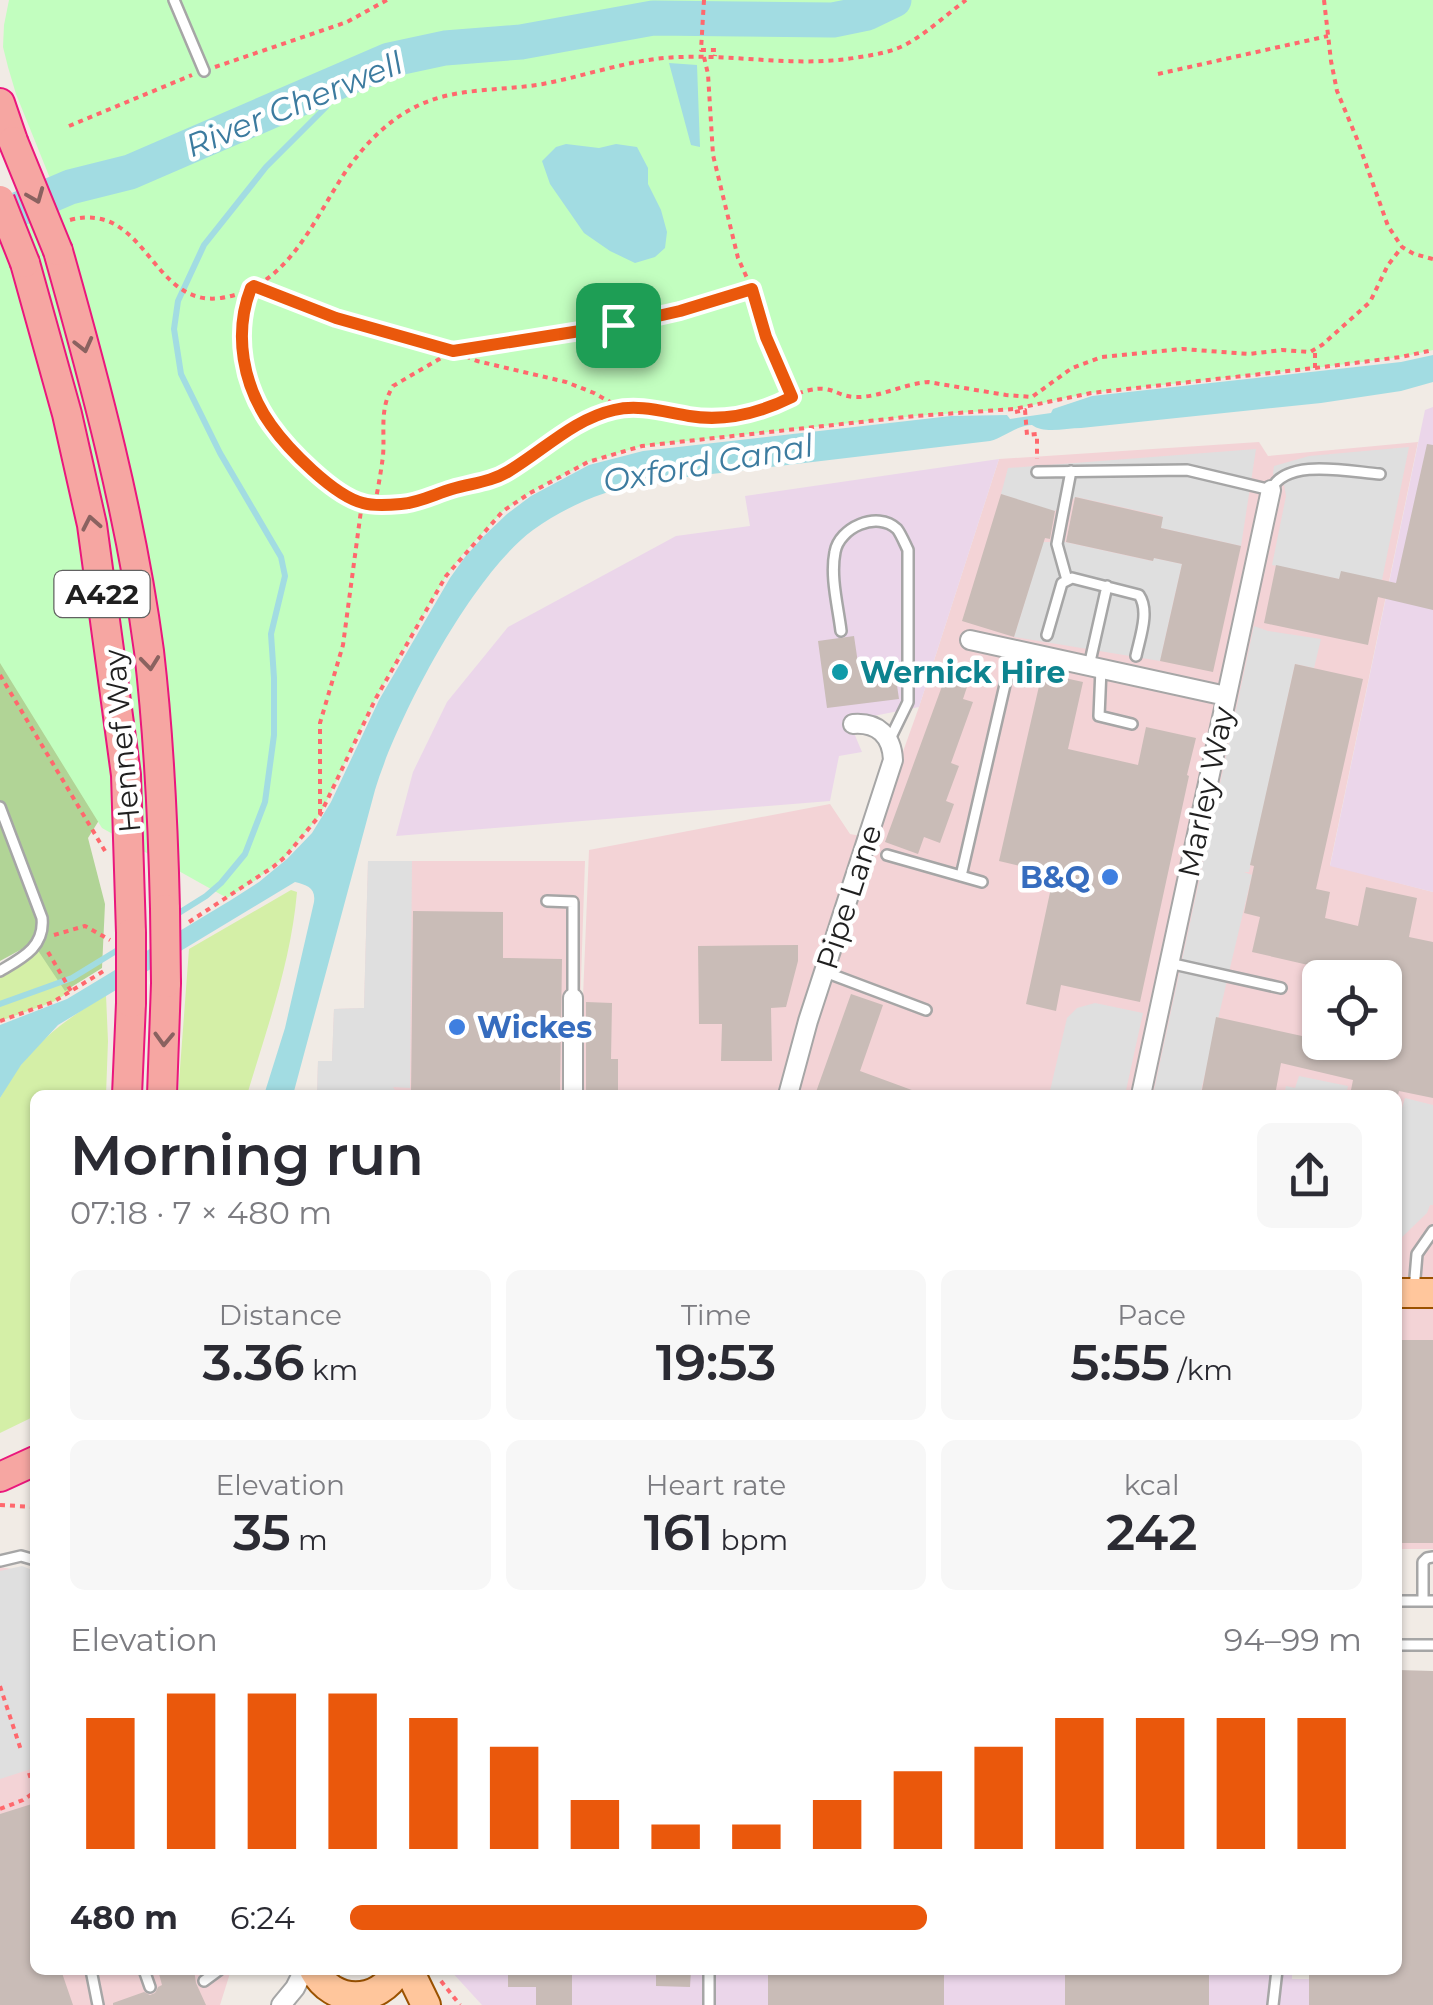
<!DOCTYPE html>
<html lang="en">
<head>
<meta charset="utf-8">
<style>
  :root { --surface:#fff; --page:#f7f7f7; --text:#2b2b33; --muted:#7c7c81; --accent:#ea580c }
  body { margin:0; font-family:Montserrat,sans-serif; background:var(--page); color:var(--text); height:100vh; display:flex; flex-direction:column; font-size:38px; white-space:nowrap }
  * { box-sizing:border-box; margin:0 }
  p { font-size:32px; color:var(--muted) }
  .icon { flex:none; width:55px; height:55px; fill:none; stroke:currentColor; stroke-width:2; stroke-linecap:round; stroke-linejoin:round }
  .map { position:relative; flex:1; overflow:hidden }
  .details { position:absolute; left:30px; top:1090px; width:1372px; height:885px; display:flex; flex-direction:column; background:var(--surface); border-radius:15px; box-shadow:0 2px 8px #0004 }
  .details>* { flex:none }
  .controls { position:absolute; left:1302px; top:960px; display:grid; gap:20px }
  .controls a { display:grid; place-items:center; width:100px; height:100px; border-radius:15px; background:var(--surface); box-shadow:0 2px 8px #0004; font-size:50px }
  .pin { position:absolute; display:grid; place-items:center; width:85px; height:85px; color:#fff; margin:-42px; border-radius:20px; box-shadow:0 5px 15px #0006 }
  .round { display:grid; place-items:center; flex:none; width:105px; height:105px; border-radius:15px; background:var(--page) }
  .headline { display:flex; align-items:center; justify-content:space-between; height:170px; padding:0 40px }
  h1 { font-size:55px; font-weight:600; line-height:75px }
  .metrics { display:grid; grid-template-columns:repeat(3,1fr); gap:15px; height:170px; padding:10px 40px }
  .metrics div { display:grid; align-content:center; border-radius:15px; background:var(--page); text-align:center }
  .metrics b { font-size:50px; font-weight:600 }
  .metrics small { font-size:28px; font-weight:400 }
  .metrics p { font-size:28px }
  .chart { height:280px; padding:20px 40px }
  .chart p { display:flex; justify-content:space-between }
  .chart svg { width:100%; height:180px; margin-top:10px; stroke:var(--accent); stroke-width:6 }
  ul { padding:0 40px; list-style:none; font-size:32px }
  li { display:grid; grid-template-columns:160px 120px 1fr; align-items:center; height:75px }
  li i { height:25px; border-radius:12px; background:var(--accent) }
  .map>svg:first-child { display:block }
  .commercial { fill:#f3d3d6; fill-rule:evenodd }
  .industrial { fill:#ebd6ea }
  .grass { fill:#d4efa7 }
  .forest { fill:#b1d496 }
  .park { fill:#c2febf }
  .parking { fill:#dfdfdf }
  .water { fill:#a2dce2 }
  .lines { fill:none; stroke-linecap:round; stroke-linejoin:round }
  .stream { stroke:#a2dce2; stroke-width:6 }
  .river { stroke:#a2dce2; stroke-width:35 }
  .building { fill:#c9bcb7 }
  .service-casing { stroke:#a6a6a6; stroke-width:14 }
  .minor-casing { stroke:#a6a6a6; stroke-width:22 }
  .primary-casing { stroke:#9b5200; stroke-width:32 }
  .trunk-casing { stroke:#ea177c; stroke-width:32 }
  .path { stroke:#ff686d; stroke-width:4; stroke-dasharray:5 5; stroke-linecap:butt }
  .service { stroke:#fff; stroke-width:9 }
  .minor { stroke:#fff; stroke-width:18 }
  .primary { stroke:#ffc69c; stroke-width:28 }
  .trunk { stroke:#f6a6a2; stroke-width:28 }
  .trunk-bridge-casing { stroke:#ea177c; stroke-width:32; stroke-linecap:butt }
  .trunk-bridge { stroke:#f6a6a2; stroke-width:28 }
  .oneway { stroke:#8a6260 }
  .route-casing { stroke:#fff; stroke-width:20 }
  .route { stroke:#ea580c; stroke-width:12 }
  .culture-dot { fill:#0f9aa8; stroke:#fff; stroke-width:4 }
  .shop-dot { fill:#3f7fe0; stroke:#fff; stroke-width:4 }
  .labels { text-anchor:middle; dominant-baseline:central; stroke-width:9; stroke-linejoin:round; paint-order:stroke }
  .shield { fill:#fff; stroke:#626262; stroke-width:2.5 }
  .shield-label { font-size:28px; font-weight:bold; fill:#1f1f1f }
  .culture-label { font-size:30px; font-weight:bold; fill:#0d838f; stroke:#fff; text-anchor:start }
  .street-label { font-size:30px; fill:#1f1f1f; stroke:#fff }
  .shop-label { font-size:30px; font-weight:bold; fill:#366cbe; stroke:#fff; text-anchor:end }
  .water-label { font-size:32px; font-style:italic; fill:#3c7b9f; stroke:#fff }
</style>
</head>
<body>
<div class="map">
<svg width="1433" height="2005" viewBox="0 0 1433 2005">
  <rect width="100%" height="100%" fill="#f1ebe5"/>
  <path class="commercial" d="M1259 442 1268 456 1418 442 1330 865 1433 892V1290L1398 1293V1095H579L589 850 830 804 850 834 872 838 919 707 999 459ZM1320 978H1385V1042H1320Z
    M368 861H585L577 1095H317L318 1061H332L334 1009 364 1008Z
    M1433 1307V1549H1398V1309Z
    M0 1567 35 1573V1970H231L220 2005H0Z"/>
  <path class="industrial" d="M1433 407V892L1330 866 1425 410Z
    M999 459 919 707 853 720 854 733 862 752 839 756 830 801 396 836 413 772 447 702 508 627 676 536 750 526 745 496Z
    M450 1970H1292V1979H1314L1313 2005H482Z"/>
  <path class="grass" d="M291 890 297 892C291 962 267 1028 247 1095H178L189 949Z
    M41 947 71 991 53 1002 0 1021V975Z
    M106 995 108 1041 106 1095H35V1416L0 1433V1098C25 1049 61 1022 106 995Z"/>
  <path class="forest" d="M0 265 106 809 88 838 105 904 102 968 65 991 33 943 0 961Z"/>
  <path class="park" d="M9 0H1433V350L1401 357 1315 368 1091 393 1014 409 915 416 642 446 588 462 530 493 503 511 462 555 446 576 376 698 320 815 285 857 257 879 227 898 102 828 0 663V234L62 208 16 94 8 67 3 47 4 25Z"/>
  <path class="parking" d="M1409 447 1382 580 1339 579 1272 565 1286 496 1284 485 1273 474 1274 466 1309 456Z
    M1256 449 1241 546 1161 528 1162 516 1076 497 1053 512 1001 494 1008 468Z
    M1043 542H1065L1152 561 1154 558 1182 564 1160 661 1014 637Z
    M1254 626 1268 631 1321 639 1314 668 1295 664 1249 872H1244L1252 875 1200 1095H1153Z
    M368 861H412L410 1088 393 1087 398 1095H317L318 1061H332L334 1009 364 1008Z
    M1095 1003 1143 1013 1125 1095H1049L1067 1018 1077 1008Z
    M1299 1076 1348 1086 1346 1095H1284L1286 1086 1295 1088Z
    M1405 1098 1433 1105V1205H1430L1427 1213 1398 1241V1108H1402Z
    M22 1566 35 1571V1780L31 1769 0 1779V1571Z"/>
  <path class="water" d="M669 63 697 65 700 147 691 145Z
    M566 144 599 148 616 144 637 147 648 168V184L661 210 667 232 665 248 655 257 635 263 610 251 584 233 550 184 542 161 556 147Z
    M1433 355V382L1401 391 1321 403 1081 428C1066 428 1044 434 1032 425 1017 425 1005 437 990 441L645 482C606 490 566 506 533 530 472 575 397 717 375 790L293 1095H264L285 1028 314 902C316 888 307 885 295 882L58 1025 21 1065 0 1098V1025L67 999 231 900 259 882 287 859 312 833 331 802 379 700 450 578 465 557 484 536 507 514 531 496 589 465 643 451 951 416 1007 415 1010 419 1051 413 1053 409 1092 396 1401 362Z"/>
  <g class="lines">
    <path class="stream" d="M174 916 206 896 221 883 245 854 265 802 274 735V678L271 634 285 576 281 557 220 453 181 374 174 329 178 301 204 245 266 167 326 107 342 81
      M0 1004 72 978 121 948"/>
    <path class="river" d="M0 217 70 187 130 172 389 60 445 48 521 42 653 18 833 20 867 13 894 0"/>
  </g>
  <path class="building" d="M1427 444 1433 445V610L1378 597 1368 645 1264 623 1276 565 1339 579 1341 571 1396 583Z
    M1001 494 1055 511 1050 539 1045 538 1014 637 962 621Z
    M1075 497 1163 517 1161 528 1241 546 1213 672 1160 661 1182 564 1154 558 1153 561 1066 542Z
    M854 636 859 670 894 665 899 699 827 708 818 641Z
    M1295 664 1363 679 1316 889 1330 892 1325 918 1358 926 1366 887 1417 898 1409 937 1433 942V1098L1399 1091 1398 1095H1350L1353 1080 1281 1063 1275 1095H1201L1216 1017 1302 1036 1314 982 1320 983V1042H1385V978H1315L1317 967 1252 952 1260 917 1244 913 1254 866 1250 865Z
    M949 667 971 675 963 699 973 702 951 763 959 766 946 801 954 804 940 843 924 837 918 854 885 842Z
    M1042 673 1083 682 1068 749 1138 765 1146 727 1196 738 1187 775 1189 776 1140 1002 1061 985 1056 1011 1026 1004 1054 874 999 861Z
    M413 911 503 912V958L562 959 560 1095H411Z
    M798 945V961L786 1007 771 1008 772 1061H721L722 1024H699L698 946Z
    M851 994 883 1005 860 1071 920 1093V1095H825L816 1092Z
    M586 1002 612 1003 611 1059H618V1095H586Z
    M1398 1340H1433V1543H1398Z
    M1398 1670 1433 1671V2005H1309V1970H1398Z
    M35 1803V1970H61L73 2005H0V1814Z
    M158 1970H194L196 1983 206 2005H113V2003L144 1992 150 1995 155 1993 158 1987 162 1985Z
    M508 1970H572V2005H536V1987H508Z
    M656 1970H691L690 1987 656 1986Z
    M768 1970H944V2005H768Z
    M1065 1970H1209V2005H1065Z"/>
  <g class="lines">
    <defs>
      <path id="service" d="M174 0 204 71
        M1037 472 1187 470 1271 490C1286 457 1350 472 1380 474
        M1067 580 1057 544 1071 471
        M841 631C838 606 830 577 835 552 839 528 877 510 897 529 901 534 905 544 908 550V702L889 741
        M1047 635 1062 583 1072 578 1139 595C1150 611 1140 637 1136 656
        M1089 666 1107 586
        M1101 669 1099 716 1132 724
        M0 807 42 918C45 947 22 958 0 971
        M887 855 982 882
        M961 876 1013 650
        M547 901 573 902V998
        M1169 963 1281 988
        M825 972 926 1010
        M1414 1290 1417 1254 1433 1231
        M0 1561 21 1556 35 1560
        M1398 1601H1433
        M1423 1601V1562L1427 1558 1433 1557
        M1398 1645H1433
        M91 1970 98 2005
        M144 1970 150 1987
        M709 1970V2005
        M204 1981 219 1970
        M1273 2005 1277 1970"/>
      <path id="minor" d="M970 640 1226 696
        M573 998V1095
        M788 1095 808 1021 893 760C892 736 878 722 853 724
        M1141 1095 1271 490
        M281 2005 295 1988 304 1970"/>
      <path id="primary" d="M1398 1293H1433
        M314 1970C333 2005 378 2005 398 1970
        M409 1970 426 2005"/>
      <path id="trunk" d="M0 103 13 141
        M58 251C95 382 131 516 149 651 159 737 163 823 165 909
        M25 263 67 414 92 525 126 775 131 933
        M127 1095 131 1003
        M162 1095 166 983
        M0 1477 35 1461"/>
    </defs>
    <use href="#service" class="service-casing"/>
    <use href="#minor" class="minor-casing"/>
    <use href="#primary" class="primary-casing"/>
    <use href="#trunk" class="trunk-casing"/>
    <path class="path" d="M704 0 701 50H716L715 56
      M1324 0 1331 61 1337 91 1357 139 1388 226 1402 247 1414 254 1433 259
      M704 57 708 74 713 155 738 258 752 289 767 337 792 397
      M215 67 347 22 387 0
      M1158 74 1328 36
      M69 126 192 75
      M70 220C147 200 151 308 221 298 287 288 312 223 344 174 365 143 393 114 429 101 466 87 509 91 548 83 592 74 635 58 681 57 739 55 796 67 854 58 872 55 889 53 905 45 927 33 946 15 966 0
      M257 287 337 318 453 351 477 361 566 382 594 393 621 408
      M251 288C233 334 243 385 271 425 287 449 333 495 362 503 372 506 389 505 400 505 417 503 434 495 451 489 470 483 490 482 508 472 544 451 576 414 619 409 657 404 694 420 732 417 765 414 782 396 810 390 832 385 837 396 854 397 879 398 903 384 928 382L1006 395 1032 397 1072 368 1102 357 1182 349 1249 354 1282 350 1310 352 1322 345 1370 302 1388 265 1402 247
      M1315 368V350
      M1015 412 1025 410 1027 435 1037 434V459
      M375 504C378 488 381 472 383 456 385 431 379 409 393 386L453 351 618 325 680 311 752 289
      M0 675 105 851
      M320 814V723L343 645 362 503
      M189 922 273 867 285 857 320 815 376 698 446 576 503 511 530 493 588 462 642 446 915 416 1014 409 1091 393 1315 368 1401 357 1433 350
      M54 935 85 926 110 940
      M48 952 71 991
      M0 1021 53 1002 107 969
      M0 1505 35 1507
      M0 1686 21 1750
      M29 1773 35 1793
      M0 1809 23 1800 35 1792
      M441 1981 460 2005"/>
    <use href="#service" class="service"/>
    <use href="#minor" class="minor"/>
    <use href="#primary" class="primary"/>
    <use href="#trunk" class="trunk"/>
    <defs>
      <path id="trunk-bridge" d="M13 141 58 251
        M0 200 25 263
        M165 909 166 983
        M131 1003V933"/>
    </defs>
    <use href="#trunk-bridge" class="trunk-bridge-casing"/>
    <use href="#trunk-bridge" class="trunk-bridge"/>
  </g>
  <defs><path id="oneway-chevron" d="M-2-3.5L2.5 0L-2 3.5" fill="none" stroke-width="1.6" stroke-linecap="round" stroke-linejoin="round" transform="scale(2.5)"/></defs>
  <g class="oneway">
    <use href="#oneway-chevron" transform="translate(36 196) rotate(68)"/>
    <use href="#oneway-chevron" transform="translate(84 345) rotate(76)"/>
    <use href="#oneway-chevron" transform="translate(91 523) rotate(-101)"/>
    <use href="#oneway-chevron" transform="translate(150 663) rotate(84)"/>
    <use href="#oneway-chevron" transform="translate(164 1039) rotate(92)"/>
  </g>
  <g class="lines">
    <defs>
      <path id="route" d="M254 286 336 318 453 351 618 325 680 311 752 289 766 337 792 397C760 413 725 422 689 416 664 412 639 404 614 410 574 419 544 450 509 471 491 482 472 483 452 489 435 494 419 503 401 504 390 505 373 506 363 503 334 496 288 449 271 425 243 386 233 334 251 288Z"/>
    </defs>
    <use href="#route" class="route-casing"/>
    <use href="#route" class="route"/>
  </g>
  <circle class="culture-dot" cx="840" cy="672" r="10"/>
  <g class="shop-dot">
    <circle cx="1110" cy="877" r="10"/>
    <circle cx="457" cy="1027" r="10"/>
  </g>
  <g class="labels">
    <rect class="shield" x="54.5" y="571" width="95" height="46" rx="8"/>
    <g class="shield-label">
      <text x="102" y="594">A422</text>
    </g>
    <g class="culture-label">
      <text x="860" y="672">Wernick Hire</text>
    </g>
    <g class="street-label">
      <text transform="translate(122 741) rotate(-95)">Hennef Way</text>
      <text transform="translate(1206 792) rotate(-78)">Marley Way</text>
      <text transform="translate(849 897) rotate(-72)">Pipe Lane</text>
    </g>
    <g class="shop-label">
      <text x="1090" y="877">B&amp;Q</text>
      <text x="477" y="1027" text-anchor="start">Wickes</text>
    </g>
    <g class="water-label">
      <text transform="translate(294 104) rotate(-22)">River Cherwell</text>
      <text transform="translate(708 463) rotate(-10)">Oxford Canal</text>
    </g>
  </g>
</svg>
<div class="controls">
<a><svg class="icon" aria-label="locate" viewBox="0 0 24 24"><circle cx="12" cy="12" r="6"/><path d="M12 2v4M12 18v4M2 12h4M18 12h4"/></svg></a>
</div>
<div class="pin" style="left:618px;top:325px;background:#1e9e55"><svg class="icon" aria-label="arrive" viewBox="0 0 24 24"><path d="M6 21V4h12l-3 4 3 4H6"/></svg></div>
<section class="details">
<div class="headline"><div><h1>Morning run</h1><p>07:18 · 7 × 480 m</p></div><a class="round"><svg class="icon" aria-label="share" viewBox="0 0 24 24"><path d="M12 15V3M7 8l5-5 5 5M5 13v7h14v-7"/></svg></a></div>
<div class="metrics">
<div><p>Distance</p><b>3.36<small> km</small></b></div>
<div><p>Time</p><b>19:53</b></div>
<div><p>Pace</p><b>5:55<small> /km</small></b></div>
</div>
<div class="metrics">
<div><p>Elevation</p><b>35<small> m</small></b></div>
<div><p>Heart rate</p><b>161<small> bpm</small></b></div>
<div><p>kcal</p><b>242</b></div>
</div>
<div class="chart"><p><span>Elevation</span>94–99 m</p>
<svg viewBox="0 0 160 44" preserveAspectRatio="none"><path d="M5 44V12M15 44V6M25 44V6M35 44V6M45 44V12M55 44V19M65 44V32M75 44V38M85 44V38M95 44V32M105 44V25M115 44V19M125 44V12M135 44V12M145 44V12M155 44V12"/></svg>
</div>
<ul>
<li><b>480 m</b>6:24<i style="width:57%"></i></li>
</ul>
</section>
</div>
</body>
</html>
